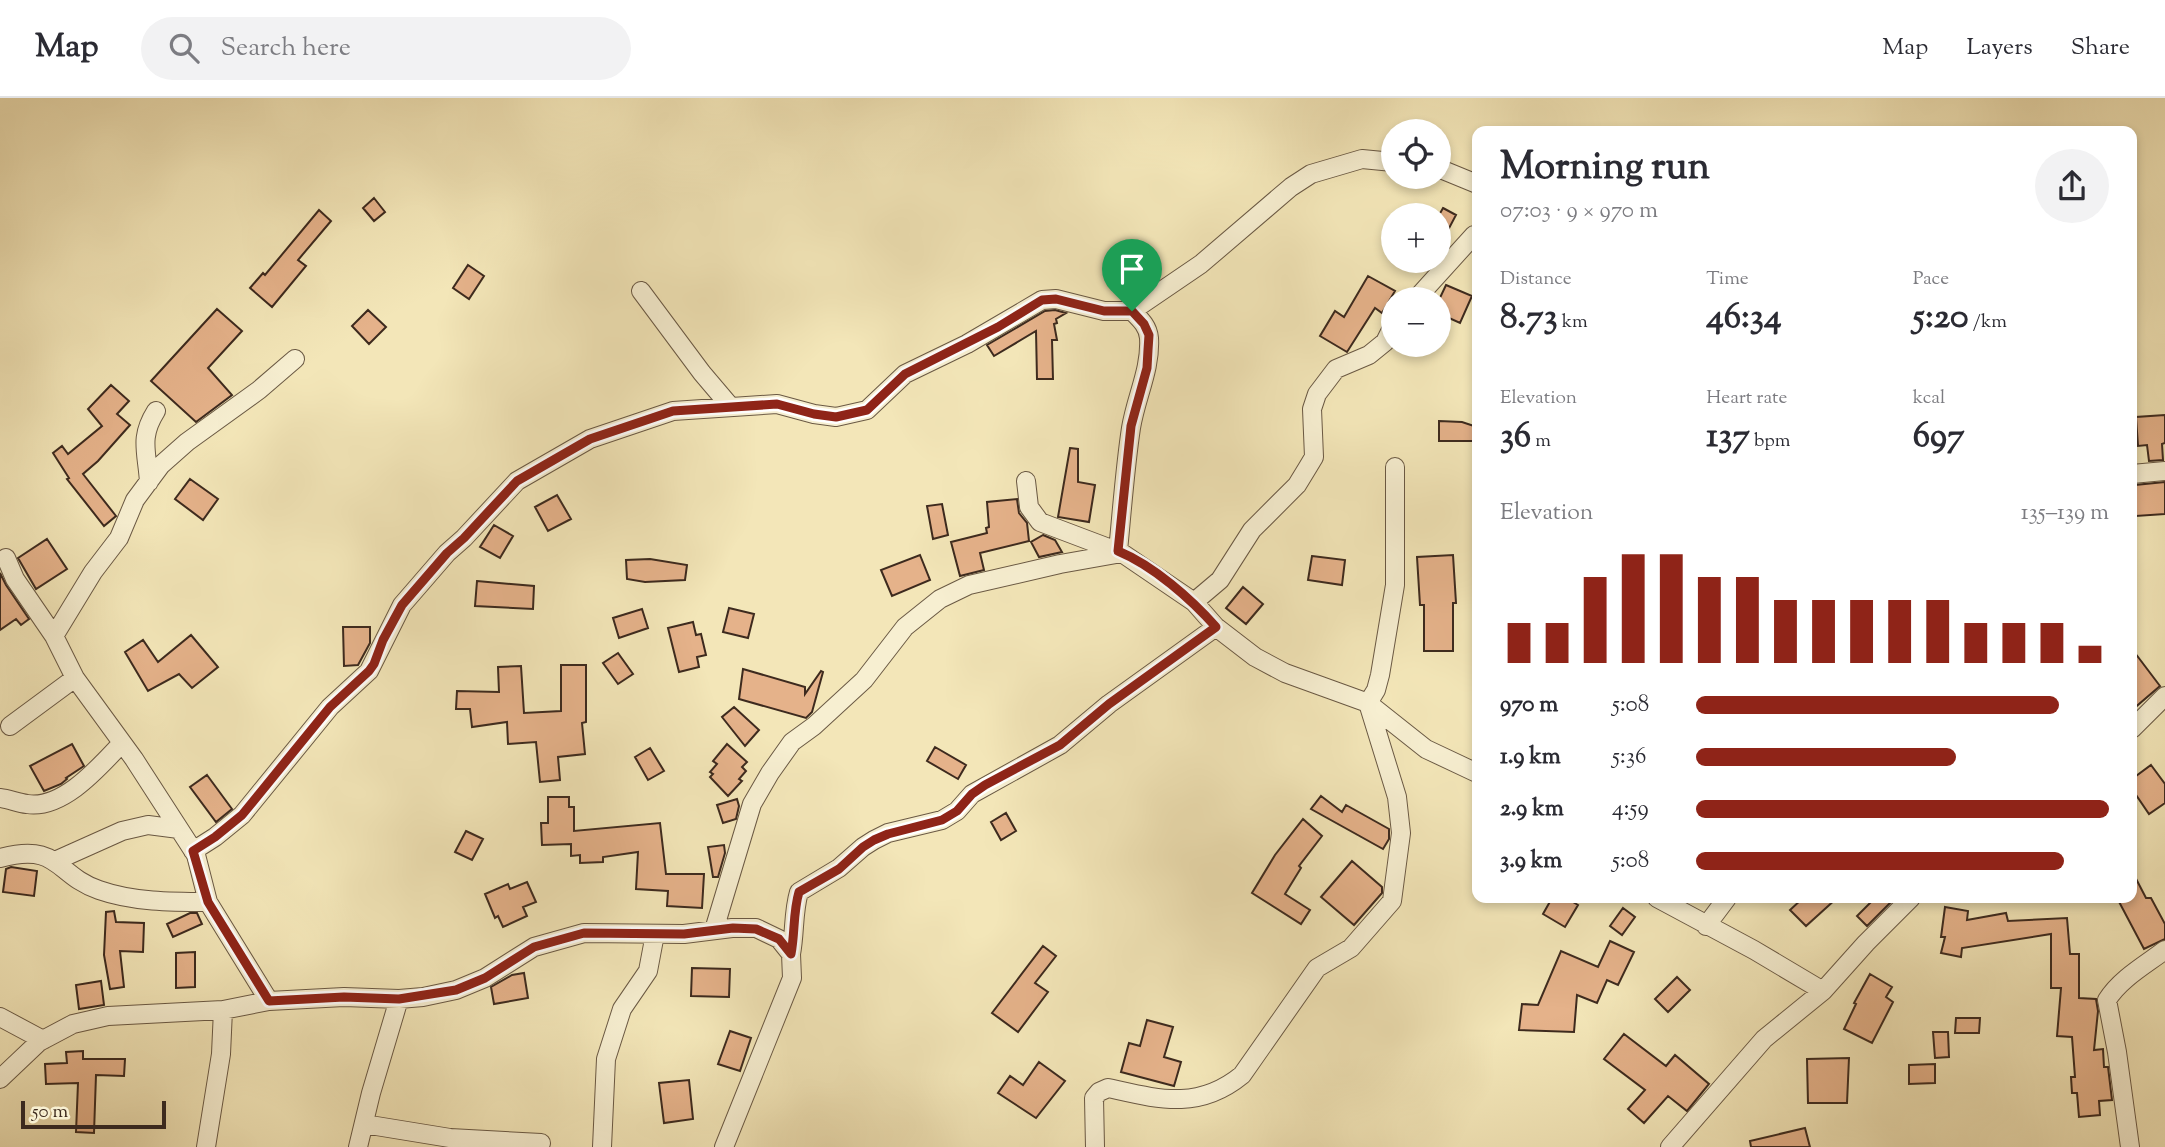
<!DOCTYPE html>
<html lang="en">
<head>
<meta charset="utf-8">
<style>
  :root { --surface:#fff; --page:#f2f2f3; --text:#2b2b33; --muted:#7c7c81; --line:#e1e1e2; --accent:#8f2418 }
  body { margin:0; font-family:"Sorts Mill Goudy",serif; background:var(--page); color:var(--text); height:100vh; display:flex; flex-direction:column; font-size:26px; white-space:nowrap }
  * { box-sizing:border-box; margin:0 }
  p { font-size:23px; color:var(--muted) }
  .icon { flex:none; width:38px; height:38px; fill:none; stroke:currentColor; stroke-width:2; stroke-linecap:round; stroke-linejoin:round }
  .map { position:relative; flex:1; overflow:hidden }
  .side { position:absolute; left:1472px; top:28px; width:665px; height:777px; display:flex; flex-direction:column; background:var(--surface); border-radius:14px; box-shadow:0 4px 10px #0003 }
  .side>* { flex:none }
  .buttons { position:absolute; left:1381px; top:21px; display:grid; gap:14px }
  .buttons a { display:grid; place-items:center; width:70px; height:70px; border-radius:50%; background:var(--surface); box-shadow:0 4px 10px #0003; font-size:35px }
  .scale { position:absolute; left:21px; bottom:18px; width:145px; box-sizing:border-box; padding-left:7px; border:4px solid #3d2a1e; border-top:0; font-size:19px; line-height:24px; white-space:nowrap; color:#3d2a1e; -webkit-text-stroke:5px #f7efd1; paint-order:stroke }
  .pin { position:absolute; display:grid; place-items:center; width:60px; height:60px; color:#fff; margin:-72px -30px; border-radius:50% 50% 50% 0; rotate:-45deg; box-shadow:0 0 7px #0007 }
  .pin .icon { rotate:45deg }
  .round { display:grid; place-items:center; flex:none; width:74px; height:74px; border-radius:37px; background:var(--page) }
  .overview { display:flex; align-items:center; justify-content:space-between; height:119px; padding:0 28px }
  h1 { font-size:38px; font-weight:700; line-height:52px }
  .metrics { display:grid; grid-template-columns:repeat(3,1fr); gap:10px; height:119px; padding:7px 28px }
  .metrics div { display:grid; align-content:center }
  .metrics b { font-size:35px; font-weight:700 }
  .metrics small { font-size:19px; font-weight:400 }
  .metrics p { font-size:19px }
  .chart { height:196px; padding:14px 28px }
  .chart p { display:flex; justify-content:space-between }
  .chart svg { width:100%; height:126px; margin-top:7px; stroke:var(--accent); stroke-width:6 }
  ul { padding:0 28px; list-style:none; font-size:23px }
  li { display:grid; grid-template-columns:112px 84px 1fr; align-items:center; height:52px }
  li i { height:18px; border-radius:9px; background:var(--accent) }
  header { display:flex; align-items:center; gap:42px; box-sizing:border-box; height:98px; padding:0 35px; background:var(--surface); border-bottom:2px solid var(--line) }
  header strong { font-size:33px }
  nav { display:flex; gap:38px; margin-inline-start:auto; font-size:24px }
  .search { width:490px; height:63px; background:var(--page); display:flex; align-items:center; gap:18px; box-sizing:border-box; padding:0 24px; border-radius:38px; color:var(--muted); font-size:26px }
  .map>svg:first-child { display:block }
  .building { fill:#e5b28a; stroke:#3d2a1e; stroke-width:2 }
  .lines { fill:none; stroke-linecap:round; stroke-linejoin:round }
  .minor-casing { stroke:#6a5944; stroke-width:20 }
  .minor { stroke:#f7efd1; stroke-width:18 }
  .route-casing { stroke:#fff; stroke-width:14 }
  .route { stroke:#8f2418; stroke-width:9 }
</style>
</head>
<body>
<header>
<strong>Map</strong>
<div class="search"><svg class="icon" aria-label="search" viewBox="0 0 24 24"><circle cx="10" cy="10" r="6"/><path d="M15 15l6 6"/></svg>Search here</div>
<nav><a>Map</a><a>Layers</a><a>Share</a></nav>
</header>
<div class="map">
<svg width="2165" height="1049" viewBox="0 0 2165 1049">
  <rect width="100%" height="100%" fill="#f3e6b8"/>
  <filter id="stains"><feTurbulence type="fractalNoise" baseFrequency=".00286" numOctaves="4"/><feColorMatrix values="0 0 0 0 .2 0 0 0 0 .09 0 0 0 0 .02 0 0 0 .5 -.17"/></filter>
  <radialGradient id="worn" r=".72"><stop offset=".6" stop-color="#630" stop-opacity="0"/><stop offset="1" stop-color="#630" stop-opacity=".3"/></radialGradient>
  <path class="building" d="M374 100 385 114 374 123 363 110Z
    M1443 110 1456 117 1438 151V119Z
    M319 112 331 123 298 162 306 168 272 209 250 190 263 175 265 177Z
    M468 167 484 178 469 201 453 190Z
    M1368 178 1395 193 1382 215 1375 210 1347 254 1320 238 1335 213 1344 219Z
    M1446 187 1472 198 1460 225 1438 215V204Z
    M217 211 242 233 208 270 232 297 196 324 151 283Z
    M368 212 386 229 369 246 352 228Z
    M1055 212 1066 215 1056 221 1057 225 1054 226 1057 242H1052L1053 281H1037L1036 233 994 258 987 247 1045 213Z
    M111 287 129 303 117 316 130 327 98 363 83 376 116 418 104 428 67 381 69 380 53 355 62 348 68 356 102 328 88 311Z
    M2165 317V345L2162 346 2163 362 2149 363 2147 347 2138 348 2136 319Z
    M1439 323 1462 324 1477 329V343H1439Z
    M1070 350 1078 351V384L1095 387 1089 424 1058 419Z
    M190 381 218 401 203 422 175 401Z
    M2165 384V416L2136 418 2135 387Z
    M557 397 571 421 548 433 535 409Z
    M1017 401 1019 415 1027 425 1029 443 980 455 984 472 960 478 951 444 987 435 986 430 989 429 987 404Z
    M942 406 948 437 933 441 927 408Z
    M494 427 513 438 500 460 480 449Z
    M1043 437 1055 442 1062 454 1039 459 1031 444Z
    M47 441 67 471 36 491 18 460Z
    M920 457 930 482 892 498 881 472Z
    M1453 457 1456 505H1453V553H1424V507H1420L1417 459Z
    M1312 458 1345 462 1342 487 1308 482Z
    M650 461 687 467 685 482 645 484 627 481 626 462Z
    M0 475 6 487 29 521 21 527 16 521 0 532Z
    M477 483 534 488 533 511 475 508Z
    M1243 489 1263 506 1246 526 1226 510Z
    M729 510 754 516 748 540 723 534Z
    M642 511 648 530 619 540 613 520Z
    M693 524 696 537 701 536 706 557 697 559 699 569 679 574 668 530Z
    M343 529H370V545L358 567 344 568Z
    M191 537 218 569 192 590 179 576 148 593 125 554 143 542 158 564Z
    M2132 551 2160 588 2132 612Z
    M618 555 633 576 618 586 603 565Z
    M561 567H586V624L582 625 585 656 558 659 560 682 540 684 536 644 508 646 507 624 472 629 470 611H456L457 593 499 594 498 569 521 568 524 615 561 613Z
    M743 571 805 589V596L821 573 823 574 812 614 806 620 739 601Z
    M734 609 759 632 745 648 722 619Z
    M72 646 84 668 66 680 67 681 61 686 44 693 30 668Z
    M727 646 747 664 742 669 746 673 739 681 742 683 728 698 710 679 713 676 710 674 717 666 713 663Z
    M935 649 966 667 958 681 927 663Z
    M650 650 664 673 648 682 635 659Z
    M2151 667 2165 686V705L2149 716 2132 691V681Z
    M207 677 232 711 216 724 190 689Z
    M1321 698 1342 714 1346 707 1389 731V741L1383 751 1311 711Z
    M548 699H569V709H574V733L660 725 666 776H704L702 810 667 808 668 793 636 791 638 754 603 759V764L580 765V757L571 758V746L542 747 541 725H548Z
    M737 701 739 708 736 721 723 725 717 707Z
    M1006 715 1016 733 1001 742 991 724Z
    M1303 721 1322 738 1299 768 1301 770 1285 796 1310 812 1301 826 1252 795 1275 757Z
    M466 733 483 741 472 762 455 754Z
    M724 747 725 755 718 779H713L708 749Z
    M1352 763 1382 789V795L1354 827 1321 799Z
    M11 769 37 773 34 798 3 794 6 771Z
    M2132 773 2146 800H2151L2165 826V841L2144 851 2117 800H2132Z
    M527 784 536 804 523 809 527 818 503 829 498 818 495 820 485 796 508 786 510 791Z
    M1552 800H1566L1578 807 1565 829 1543 816Z
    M1803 800H1837L1806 828 1790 812Z
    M1875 800H1895L1867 828 1857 818Z
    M1945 809 1968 813 1967 822 2006 815 2008 823 2067 820 2070 856H2079V900L2096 901 2098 913 2094 952 2103 951 2104 969H2108L2112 1002 2099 1003 2100 1017 2079 1019 2077 995H2072L2071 979H2075L2072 939 2057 938 2061 890H2051V836L1962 850 1961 859 1941 855 1945 839H1941Z
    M1623 810 1635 819 1622 837 1610 828Z
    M114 813 116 824 144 825 143 854 120 853 124 889 110 891 104 857 106 814Z
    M190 815H197L202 826 173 839 167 826Z
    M1610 843 1634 854 1618 887 1607 882 1597 905 1577 897 1574 934 1519 932 1522 906 1538 907 1561 853 1598 869Z
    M1043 848 1056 858 1035 885 1048 894 1018 934 992 915Z
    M195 854V889L176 890V855Z
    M692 870 730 871 729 899 691 898Z
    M524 875 528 900 494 906 491 889 512 877Z
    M1870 876 1892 889 1886 899 1893 904 1872 945 1844 931 1856 906 1854 905Z
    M1677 879 1690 892 1668 914 1655 901Z
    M101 883 104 907 79 911 76 887Z
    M1956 920H1980L1979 935H1955Z
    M1147 922 1173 929 1164 959 1181 964 1174 988 1121 974 1129 945 1140 948Z
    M730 933 751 940 740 973 718 966Z
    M1933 934H1948L1949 959 1935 960Z
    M1624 936 1666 968 1675 957 1709 986 1687 1013 1668 998 1644 1025 1628 1011 1645 992 1604 961Z
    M83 953V961H125L124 978 96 977 94 1035 76 1034 78 985 46 986 45 966 67 965 66 954Z
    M1849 960 1847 1005H1808L1807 961Z
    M1039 964 1065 983 1036 1020 998 995 1010 978 1023 987Z
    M1935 966V985L1909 986V967Z
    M689 982 693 1021 664 1025 659 985Z
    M1805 1030 1810 1049H1751L1750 1043Z"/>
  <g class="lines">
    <defs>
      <path id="minor" d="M1438 70 1477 86
        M641 193 702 275 730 308
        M1416 201 1474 137
        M2132 376 2165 373
        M1026 383 1029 409 1040 424 1122 455
        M149 384C147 353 139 340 156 313
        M1118 453C1122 412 1125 370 1131 330 1136 299 1151 271 1149 240 1148 228 1140 221 1132 213
        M6 460 15 481 54 538 75 580 134 661 196 757 208 804 269 903
        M1194 504 1220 482 1252 432 1297 387 1308 369 1314 359 1312 311 1317 296 1336 271 1369 257 1385 244 1393 228
        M54 538 93 474 119 440 135 402 161 367 187 344 259 292 295 261
        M10 628 75 580
        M2132 631 2165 598
        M0 700C9 701 18 705 27 706 63 712 100 668 122 645
        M193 753 215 739 242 717 330 609 369 573 402 507 447 455 464 440 517 383 590 341 673 313 777 306 814 316 836 319 867 312 905 276 967 246 1042 202 1056 201 1104 213H1132L1201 166 1291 89 1311 76 1362 61 1393 64
        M0 760C60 744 55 777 99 792 133 804 171 804 208 804
        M55 763 122 733 148 727 179 731
        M1657 800 1754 852 1823 893
        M1706 828 1727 800
        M714 832 752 706 770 675 792 644 814 628 864 582 905 529 940 501 969 487 1060 466 1122 455 1194 504 1216 529 1255 559 1285 575 1368 605 1426 651 1477 675
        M791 856C795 835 793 814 799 794L839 770 863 749 874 742 888 735 942 722 957 713 972 696 1060 647 1109 606 1216 529
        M0 919 43 942
        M0 981 39 944 73 926 108 918 223 912 269 903 344 899 399 901 423 899 456 892 485 880 534 849 584 835 684 836 732 830H756L779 841 791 856 792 880 724 1049
        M364 1026 450 1040 541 1045
        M206 1049 221 956 223 912
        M358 1049 371 995 399 901
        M602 1049 606 961 622 911 648 873 655 836
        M1095 1049 1094 1000 1099 994 1108 990C1158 1001 1198 1013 1242 977L1317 870 1351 850 1392 803 1401 735 1397 699 1368 605 1376 592 1380 577 1395 487V369
        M1670 1049 1764 941 1823 893 1866 845 1911 800
        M2130 1049 2117 954 2107 902C2120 881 2145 867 2165 852"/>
    </defs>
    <use href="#minor" class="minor-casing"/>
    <use href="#minor" class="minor"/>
  </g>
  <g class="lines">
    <defs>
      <path id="route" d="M1056 201 1104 213H1132L1144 226 1149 237 1148 252 1147 270 1131 328 1118 453C1154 468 1191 501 1216 529L1109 606 1060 647 985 687 972 696 957 713 942 722 888 736 874 742 863 749 839 771 799 794C793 814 795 835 791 856L779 841 756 831 733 830 684 836 584 835 534 849 485 880 456 892 399 901 344 899 269 903 208 804 193 753 215 739 242 717 330 609 369 573 374 566 383 542 402 507 447 455 464 440 517 383 590 341 673 313 777 306 814 316 836 319 867 312 905 276 998 229 1042 202Z"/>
    </defs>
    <use href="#route" class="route-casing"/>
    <use href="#route" class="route"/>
  </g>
  <rect width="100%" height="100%" filter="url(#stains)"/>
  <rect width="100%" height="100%" fill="url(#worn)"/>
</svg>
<div class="buttons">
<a><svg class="icon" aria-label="locate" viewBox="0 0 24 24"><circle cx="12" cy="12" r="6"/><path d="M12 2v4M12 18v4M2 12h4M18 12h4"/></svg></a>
<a>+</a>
<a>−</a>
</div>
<div class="scale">50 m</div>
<div class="pin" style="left:1132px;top:213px;background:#1e9e55"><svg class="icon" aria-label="arrive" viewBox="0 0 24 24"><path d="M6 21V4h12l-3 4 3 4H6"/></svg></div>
<section class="side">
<div class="overview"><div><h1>Morning run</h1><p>07:03 · 9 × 970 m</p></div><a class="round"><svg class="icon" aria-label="share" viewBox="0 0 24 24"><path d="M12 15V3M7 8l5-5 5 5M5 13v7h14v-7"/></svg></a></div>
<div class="metrics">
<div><p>Distance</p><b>8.73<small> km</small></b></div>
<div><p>Time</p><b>46:34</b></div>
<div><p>Pace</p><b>5:20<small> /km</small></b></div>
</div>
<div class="metrics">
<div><p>Elevation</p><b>36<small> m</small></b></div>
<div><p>Heart rate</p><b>137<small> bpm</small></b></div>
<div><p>kcal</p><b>697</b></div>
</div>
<div class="chart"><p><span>Elevation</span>135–139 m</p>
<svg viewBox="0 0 160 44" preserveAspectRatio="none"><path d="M5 44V30M15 44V30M25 44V14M35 44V6M45 44V6M55 44V14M65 44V14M75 44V22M85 44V22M95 44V22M105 44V22M115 44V22M125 44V30M135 44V30M145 44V30M155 44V38"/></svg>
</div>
<ul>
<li><b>970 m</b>5:08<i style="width:88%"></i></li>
<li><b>1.9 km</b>5:36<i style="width:63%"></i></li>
<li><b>2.9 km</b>4:59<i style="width:100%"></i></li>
<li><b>3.9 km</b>5:08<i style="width:89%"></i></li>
</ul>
</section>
</div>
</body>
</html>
